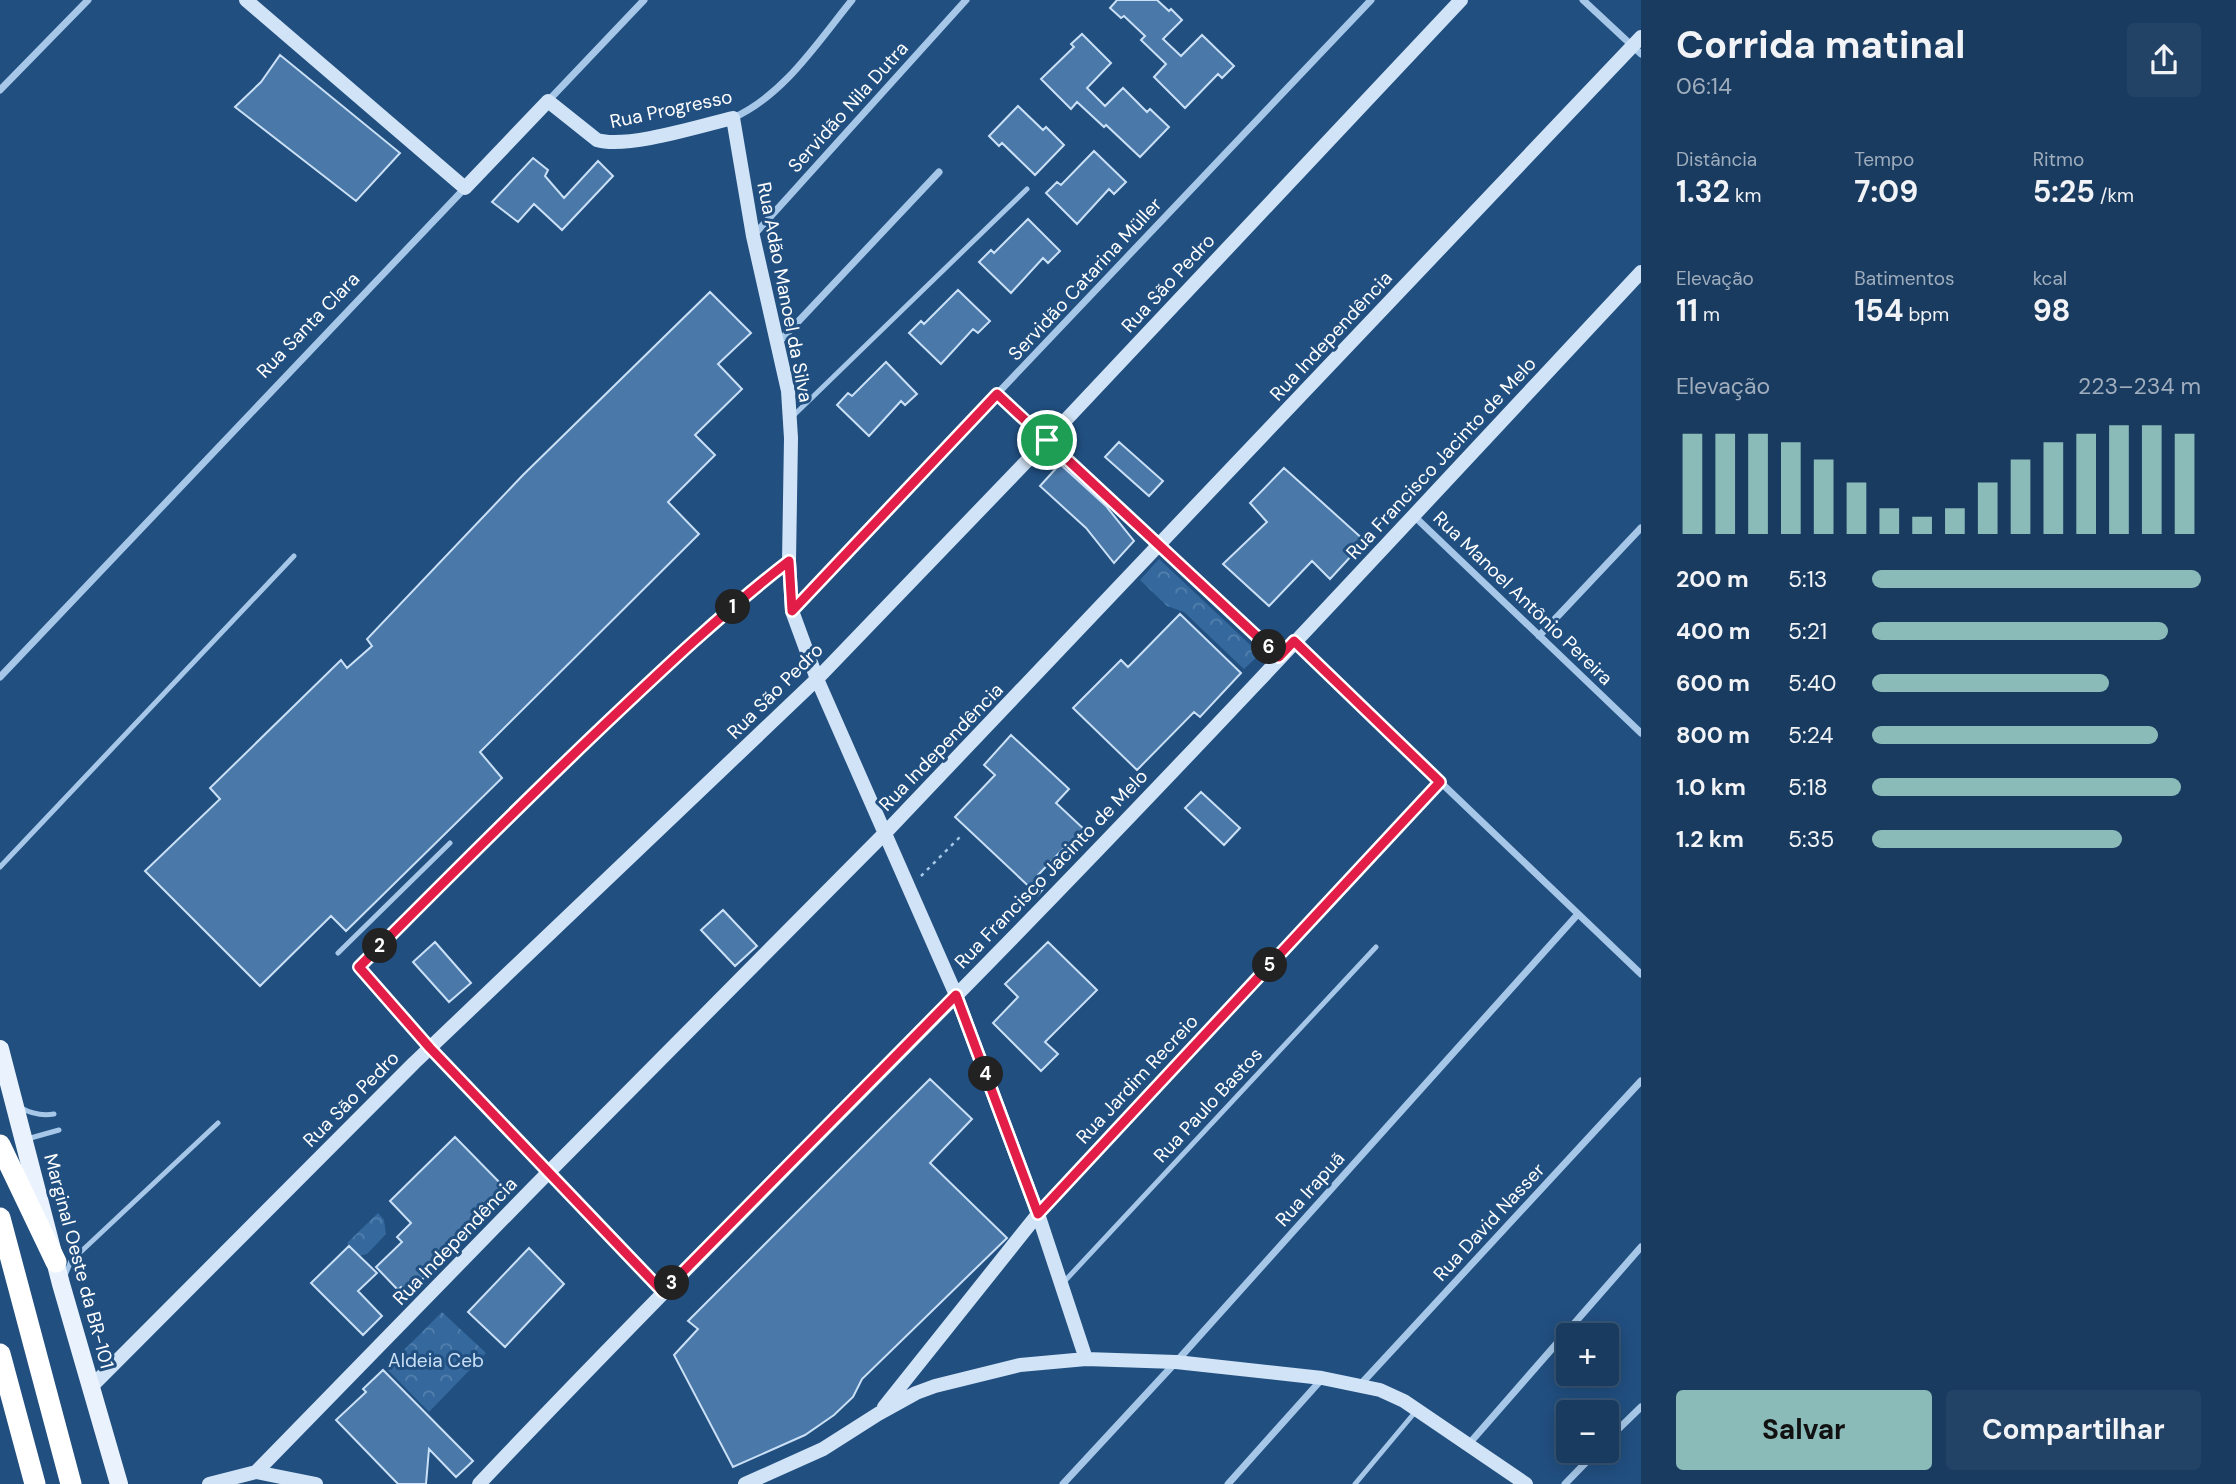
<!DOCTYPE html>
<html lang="pt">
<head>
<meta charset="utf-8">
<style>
  :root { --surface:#193b60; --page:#224266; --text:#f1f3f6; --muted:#9fadbd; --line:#375575; --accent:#8bbbb9 }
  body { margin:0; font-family:"DM Sans",sans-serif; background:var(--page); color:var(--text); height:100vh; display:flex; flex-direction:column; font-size:26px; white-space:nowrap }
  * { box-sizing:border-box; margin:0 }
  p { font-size:23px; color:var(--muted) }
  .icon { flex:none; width:38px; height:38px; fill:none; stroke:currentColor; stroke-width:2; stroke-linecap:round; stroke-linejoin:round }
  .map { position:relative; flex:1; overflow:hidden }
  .side { display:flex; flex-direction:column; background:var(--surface); width:595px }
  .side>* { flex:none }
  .controls { position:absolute; left:1556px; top:1323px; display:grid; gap:14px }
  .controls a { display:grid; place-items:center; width:63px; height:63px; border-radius:7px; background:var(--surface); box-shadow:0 4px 18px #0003,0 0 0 2px var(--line); font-size:35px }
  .pin { position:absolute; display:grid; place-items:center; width:60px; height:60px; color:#fff; margin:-30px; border:4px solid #fff; border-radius:50%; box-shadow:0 2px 7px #0007 }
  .km { position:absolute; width:35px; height:35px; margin:-18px; border-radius:50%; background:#222; color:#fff; font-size:19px; line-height:35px; text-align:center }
  .round { display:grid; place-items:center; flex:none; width:74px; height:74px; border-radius:7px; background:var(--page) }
  .head { display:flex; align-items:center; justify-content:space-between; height:119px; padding:0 35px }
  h1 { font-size:38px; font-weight:700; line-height:52px }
  .metrics { display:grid; grid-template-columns:repeat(3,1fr); gap:10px; height:119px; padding:7px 35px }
  .metrics div { display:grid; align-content:center }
  .metrics b { font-size:30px; font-weight:700 }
  .metrics small { font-size:19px; font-weight:400 }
  .metrics p { font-size:19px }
  .chart { height:196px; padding:14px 35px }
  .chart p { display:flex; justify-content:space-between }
  .chart svg { width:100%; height:126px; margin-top:7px; stroke:var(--accent); stroke-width:6 }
  .action { display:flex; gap:14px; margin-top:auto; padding:14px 35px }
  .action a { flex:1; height:80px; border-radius:7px; background:var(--accent); color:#111; font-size:28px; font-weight:700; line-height:80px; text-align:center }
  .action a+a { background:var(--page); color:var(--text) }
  ul { padding:0 35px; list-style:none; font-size:23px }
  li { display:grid; grid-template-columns:112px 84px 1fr; align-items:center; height:52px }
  li i { height:18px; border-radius:9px; background:var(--accent) }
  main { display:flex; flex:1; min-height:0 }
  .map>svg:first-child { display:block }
  .park { fill:url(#park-crowns) }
  .building { fill:#4a79a9; stroke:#cae0f6; stroke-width:2 }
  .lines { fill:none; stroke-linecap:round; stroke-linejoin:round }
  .path { stroke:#a6c7e8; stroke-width:2.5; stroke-dasharray:3.5 5; stroke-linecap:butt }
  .lane { stroke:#a6c7e8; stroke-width:5 }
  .street { stroke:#a6c7e8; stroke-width:7 }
  .secondary { stroke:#d1e3f6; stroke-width:14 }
  .primary { stroke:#e9f2fd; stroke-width:18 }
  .highway { stroke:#fff; stroke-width:21 }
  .route-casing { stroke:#fff; stroke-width:14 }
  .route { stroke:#e11d48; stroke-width:9 }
  .labels { text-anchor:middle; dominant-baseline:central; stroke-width:6; stroke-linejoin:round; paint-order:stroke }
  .street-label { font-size:19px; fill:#fff; stroke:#214f80 }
  .park-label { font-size:19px; fill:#cae0f6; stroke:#214f80 }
</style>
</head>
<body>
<main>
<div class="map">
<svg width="1641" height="1484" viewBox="0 0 1641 1484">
  <defs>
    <pattern id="park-crowns" width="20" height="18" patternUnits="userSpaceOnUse" patternTransform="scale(1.75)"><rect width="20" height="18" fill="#35699e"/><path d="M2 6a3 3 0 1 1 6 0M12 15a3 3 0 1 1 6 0" fill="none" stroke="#5380ad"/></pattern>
  </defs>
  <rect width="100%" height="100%" fill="#214f80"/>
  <path class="park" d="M1159 559 1260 654 1244 669 1184 612 1167 606 1140 580Z
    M378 1213 384 1220 386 1234 367 1254 359 1256 347 1243Z
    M442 1312 486 1353 429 1412 386 1368Z"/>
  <path class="building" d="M1117 0H1157L1169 11 1171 9 1182 20 1163 39 1181 56 1202 35 1234 66 1222 78 1218 74 1185 108 1154 77 1166 64 1141 40 1145 36 1124 16 1121 18 1110 8Z
    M1082 34 1111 63 1087 88 1105 106 1123 88 1147 112 1150 109 1169 127 1140 157 1106 125 1104 127 1077 102 1071 109 1041 79 1074 47 1071 44Z
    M280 55 400 153 356 201 235 107 261 82Z
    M1018 106 1043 130 1046 127 1064 145 1035 175 1002 143 999 146 989 136Z
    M1094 151 1126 182 1114 194 1109 189 1077 224 1046 193 1057 182 1061 185Z
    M533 158 548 170 545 176 564 198 598 161 613 176 562 230 534 204 518 222 492 202Z
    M1028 219 1060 251 1048 263 1043 258 1011 293 979 262 991 250 994 253Z
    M958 290 990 321 978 333 973 329 941 364 909 333 921 321 924 324Z
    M710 292 751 333 718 364 742 389 695 435 715 455 668 502 699 534 480 752 502 778 346 931 331 916 260 986 145 871 220 799 210 788 341 660 347 668 372 646 367 639 523 475Z
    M886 362 917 394 905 405 901 401 869 436 837 405 848 393 852 396Z
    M1119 442 1163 481 1149 496 1105 457Z
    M1060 464 1106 506 1134 541 1114 563 1086 528 1040 486Z
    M1284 468 1365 541 1330 579 1312 561 1269 606 1223 564 1267 522 1250 503Z
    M1180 614 1241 673 1200 717 1194 712 1137 770 1073 708 1121 660 1128 667Z
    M1011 735 1069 789 1056 803 1086 831 1067 851 1064 848 1038 875 1047 884 1038 895 955 817 995 775 984 765Z
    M1201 792 1240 828 1224 845 1185 808Z
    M723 910 757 946 735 966 701 930Z
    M435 942 471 983 449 1002 413 962Z
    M1048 942 1097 990 1045 1042 1058 1054 1041 1071 993 1023 1018 997 1005 984Z
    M930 1079 972 1119 930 1163 1007 1238 862 1379 853 1397 834 1415 805 1435 733 1467 674 1355 698 1329 688 1321Z
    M455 1137 506 1189 441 1253 442 1254 430 1266 433 1269 408 1293 401 1287 398 1290 376 1267 402 1242 397 1237 411 1223 390 1201Z
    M349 1246 377 1273 358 1291 382 1316 363 1335 311 1283Z
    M529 1248 564 1284 505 1347 468 1312Z
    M383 1370 473 1461 456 1477 429 1449 426 1484H398L336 1420 366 1392 363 1389Z"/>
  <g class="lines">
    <path class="path" d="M921 876 961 836"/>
    <path class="lane" d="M793 416 1027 189
      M0 867 294 556
      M338 953 450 843
      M359 967C440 886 521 804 604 725 663 669 723 612 787 562
      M21 1108C32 1114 42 1116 54 1114
      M27 1139 59 1130
      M64 1278 71 1261 218 1123
      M1062 1284 1376 947
      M1355 1484 1416 1411"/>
    <path class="street" d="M1583 0 1641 54
      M0 90 88 0
      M548 101 644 0
      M733 118C784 95 817 43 852 0
      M753 236 966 0
      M778 343 939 172
      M997 394 1279 657
      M1414 516 1641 733
      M792 610 1371 0
      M1539 636 1641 528
      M1294 642 1641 974
      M0 677 465 188
      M359 967 430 1048 663 1292
      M1038 1214 1440 782
      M1360 1385 1641 1081
      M1606 1441 1641 1407
      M1468 1445 1641 1247
      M1063 1484 1176 1362 1578 914
      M1228 1484 1322 1379
      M1565 1484 1597 1451"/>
    <path class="secondary" d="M246 0 465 188 548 101 597 140C627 149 700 126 733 118L753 236 788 391 791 438 789 561 792 611 817 679 956 995 1038 1214 1086 1359
      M92 1386 414 1063 817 679 1047 440 1461 0
      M884 1407 1038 1214
      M256 1472 533 1188 886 832 1641 37
      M209 1484 256 1472 316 1484
      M479 1484C647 1306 821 1134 992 959 1212 734 1426 502 1641 272
      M745 1484 823 1449 878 1414 916 1393 935 1386 1020 1365 1086 1359 1176 1362 1322 1378 1380 1390 1404 1401 1526 1484"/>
    <path class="primary" d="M0 1049 61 1284 119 1484"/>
    <path class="highway" d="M0 1145 56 1262
      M0 1218 71 1484
      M0 1354 35 1484"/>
  </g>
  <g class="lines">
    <defs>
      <path id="route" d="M997 394 1279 657 1294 641 1440 782 1038 1214 956 995 663 1292 430 1048 359 967C439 887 519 806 602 727 662 670 723 612 789 561L792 611Z"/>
    </defs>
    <use href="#route" class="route-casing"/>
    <use href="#route" class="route"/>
  </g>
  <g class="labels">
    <g class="street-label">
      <text transform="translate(848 107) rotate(-48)">Servidão Nila Dutra</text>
      <text transform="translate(671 109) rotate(-12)">Rua Progresso</text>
      <text transform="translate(1085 279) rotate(-47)">Servidão Catarina Müller</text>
      <text transform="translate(1168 283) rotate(-47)">Rua São Pedro</text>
      <text transform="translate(785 292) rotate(79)">Rua Adão Manoel da Silva</text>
      <text transform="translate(308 325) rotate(-46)">Rua Santa Clara</text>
      <text transform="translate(1331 336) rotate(-47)">Rua Independência</text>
      <text transform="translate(1441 458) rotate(-47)">Rua Francisco Jacinto de Melo</text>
      <text transform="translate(1523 598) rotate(44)">Rua Manoel Antônio Pereira</text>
      <text transform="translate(775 691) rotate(-45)">Rua São Pedro</text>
      <text transform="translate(941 747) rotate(-46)">Rua Independência</text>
      <text transform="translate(1051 869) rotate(-46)">Rua Francisco Jacinto de Melo</text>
      <text transform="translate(1137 1079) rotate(-47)">Rua Jardim Recreio</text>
      <text transform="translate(351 1099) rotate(-45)">Rua São Pedro</text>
      <text transform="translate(1208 1105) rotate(-47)">Rua Paulo Bastos</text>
      <text transform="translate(1310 1189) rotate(-48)">Rua Irapuã</text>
      <text transform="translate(1489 1222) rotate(-47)">Rua David Nasser</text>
      <text transform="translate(455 1241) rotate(-46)">Rua Independência</text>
      <text transform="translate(79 1261) rotate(75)">Marginal Oeste da BR-101</text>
    </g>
    <g class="park-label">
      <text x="436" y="1360">Aldeia Ceb</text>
    </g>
  </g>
</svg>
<div class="controls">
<a>+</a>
<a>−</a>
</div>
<div class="pin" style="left:1047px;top:440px;background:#1e9e55"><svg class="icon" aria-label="arrive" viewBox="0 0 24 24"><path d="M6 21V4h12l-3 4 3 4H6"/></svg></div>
<b class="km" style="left:733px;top:607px">1</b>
<b class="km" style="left:380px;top:946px">2</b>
<b class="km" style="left:672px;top:1283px">3</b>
<b class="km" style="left:986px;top:1074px">4</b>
<b class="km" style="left:1270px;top:965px">5</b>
<b class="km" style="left:1269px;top:647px">6</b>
</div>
<section class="side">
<div class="head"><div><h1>Corrida matinal</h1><p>06:14</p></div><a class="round"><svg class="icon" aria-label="share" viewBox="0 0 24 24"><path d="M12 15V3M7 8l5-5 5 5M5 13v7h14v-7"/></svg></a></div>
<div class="metrics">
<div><p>Distância</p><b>1.32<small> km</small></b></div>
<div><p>Tempo</p><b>7:09</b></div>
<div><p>Ritmo</p><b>5:25<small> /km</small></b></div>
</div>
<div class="metrics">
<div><p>Elevação</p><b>11<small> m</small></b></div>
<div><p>Batimentos</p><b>154<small> bpm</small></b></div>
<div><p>kcal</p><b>98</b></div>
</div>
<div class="chart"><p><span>Elevação</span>223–234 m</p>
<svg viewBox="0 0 160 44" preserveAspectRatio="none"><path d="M5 44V9M15 44V9M25 44V9M35 44V12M45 44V18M55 44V26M65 44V35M75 44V38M85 44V35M95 44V26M105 44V18M115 44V12M125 44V9M135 44V6M145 44V6M155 44V9"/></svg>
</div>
<ul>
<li><b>200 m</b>5:13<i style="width:100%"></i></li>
<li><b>400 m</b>5:21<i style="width:90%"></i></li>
<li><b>600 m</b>5:40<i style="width:72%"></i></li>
<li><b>800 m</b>5:24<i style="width:87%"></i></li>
<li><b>1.0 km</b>5:18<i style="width:94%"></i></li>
<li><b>1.2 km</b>5:35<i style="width:76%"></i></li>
</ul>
<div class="action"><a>Salvar</a><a>Compartilhar</a></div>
</section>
</main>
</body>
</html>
